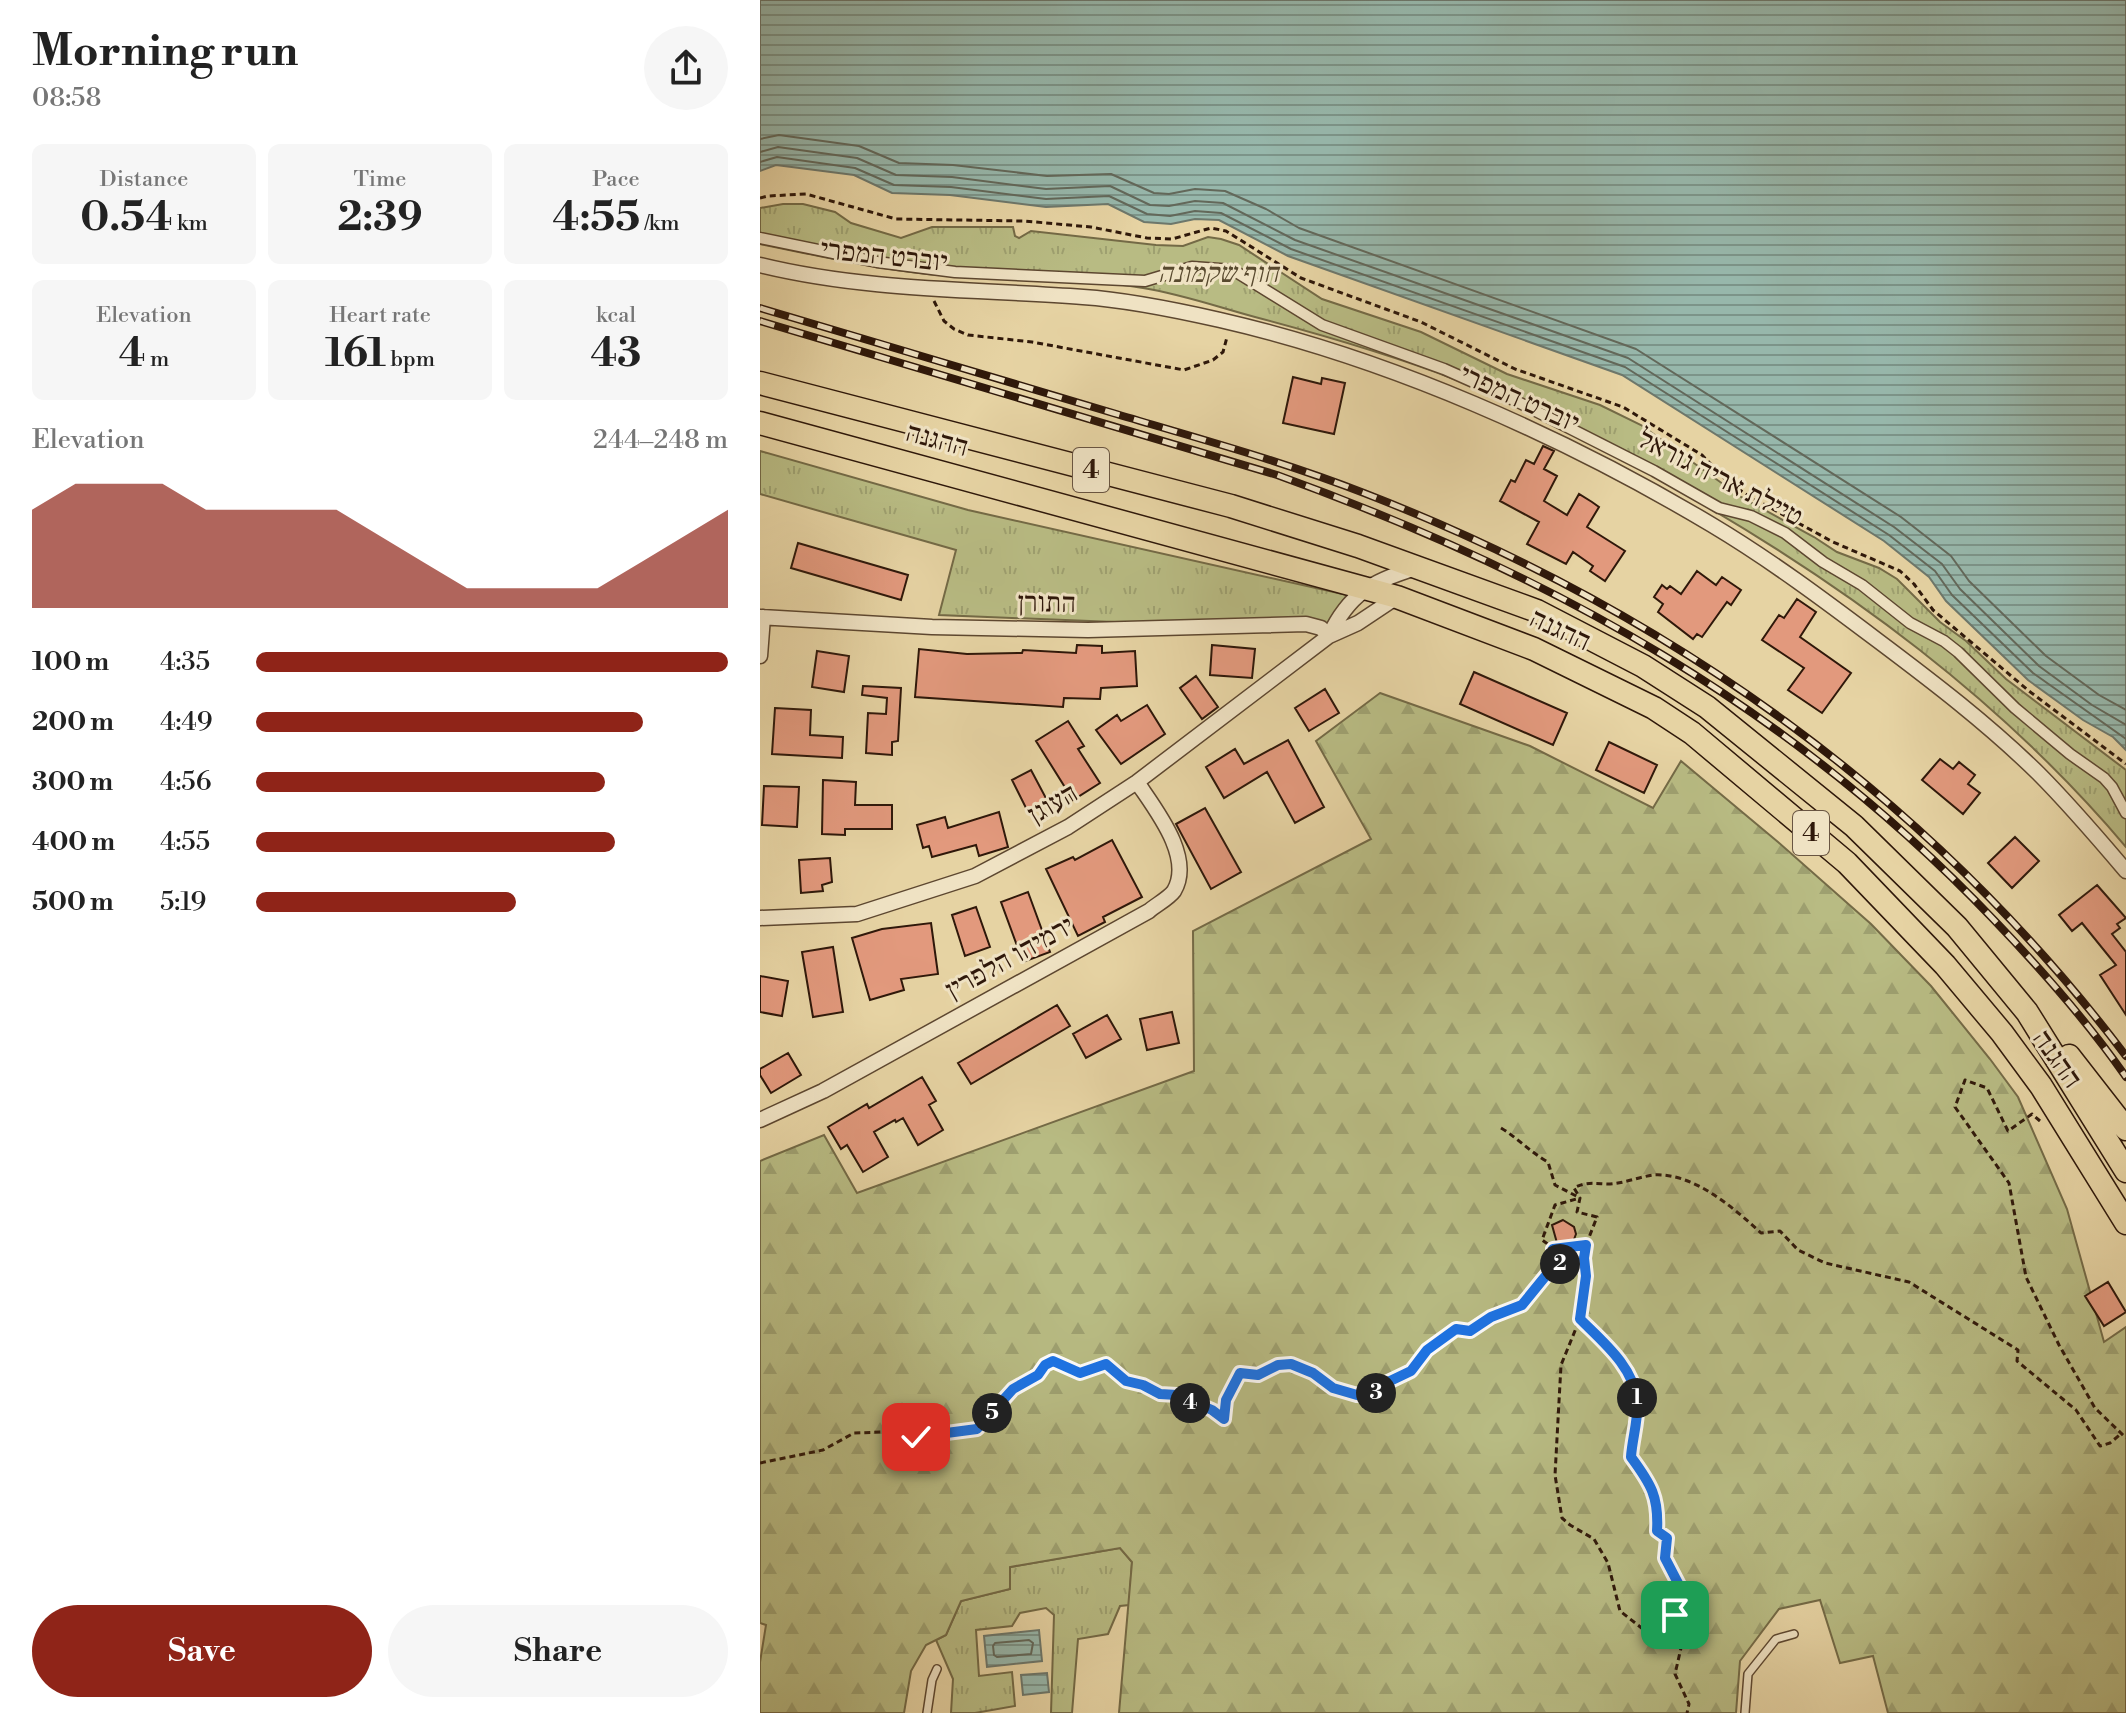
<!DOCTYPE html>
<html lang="en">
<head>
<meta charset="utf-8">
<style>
  :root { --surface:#fff; --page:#f6f6f6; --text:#222; --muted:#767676; --accent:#8f2418 }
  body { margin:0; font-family:"Libre Bodoni","Frank Ruhl Libre",serif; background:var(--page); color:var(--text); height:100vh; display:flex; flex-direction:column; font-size:30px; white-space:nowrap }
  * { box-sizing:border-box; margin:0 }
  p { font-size:26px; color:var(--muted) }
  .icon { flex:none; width:44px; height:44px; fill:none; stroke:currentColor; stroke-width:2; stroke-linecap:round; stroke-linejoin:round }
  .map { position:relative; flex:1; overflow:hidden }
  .side { display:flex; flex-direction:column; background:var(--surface); width:760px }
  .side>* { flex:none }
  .pin { position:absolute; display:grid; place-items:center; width:68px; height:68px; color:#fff; margin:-34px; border-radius:16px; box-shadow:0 4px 12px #0006 }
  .km { position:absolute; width:40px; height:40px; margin:-20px; border-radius:50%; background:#222; color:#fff; font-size:22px; line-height:40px; text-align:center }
  .round { display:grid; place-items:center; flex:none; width:84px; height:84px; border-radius:42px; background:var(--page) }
  .summary { display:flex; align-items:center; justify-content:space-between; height:136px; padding:0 32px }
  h1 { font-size:44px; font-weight:700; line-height:60px }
  .metrics { display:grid; grid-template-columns:repeat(3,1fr); gap:12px; height:136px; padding:8px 32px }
  .metrics div { display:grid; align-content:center; border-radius:12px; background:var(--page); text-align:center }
  .metrics b { font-size:40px; font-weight:700 }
  .metrics small { font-size:22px; font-weight:400 }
  .metrics p { font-size:22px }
  .chart { height:224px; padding:16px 32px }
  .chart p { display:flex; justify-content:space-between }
  .chart svg { width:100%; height:144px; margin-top:8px; fill:var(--accent); opacity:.7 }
  .cta { display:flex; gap:16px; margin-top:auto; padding:16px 32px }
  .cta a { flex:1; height:92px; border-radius:48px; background:var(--accent); color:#fff; font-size:32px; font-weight:700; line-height:92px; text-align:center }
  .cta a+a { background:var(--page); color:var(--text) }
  ul { padding:0 32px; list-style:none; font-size:26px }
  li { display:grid; grid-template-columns:128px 96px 1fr; align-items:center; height:60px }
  li i { height:20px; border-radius:10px; background:var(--accent) }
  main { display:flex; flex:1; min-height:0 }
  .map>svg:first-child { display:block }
  .grass { fill:url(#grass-tufts); stroke:#746a46; stroke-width:2 }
  .forest { fill:url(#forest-firs); stroke:#746a46; stroke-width:2 }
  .water { fill:url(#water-rules); stroke:#6d776b; stroke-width:2 }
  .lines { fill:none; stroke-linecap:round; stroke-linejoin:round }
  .shore { stroke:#63685a; stroke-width:2 }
  .building { fill:#e2997d; stroke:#2f180a; stroke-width:2 }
  .service-casing { stroke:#5d4730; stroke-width:10 }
  .pedestrian-casing { stroke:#5d4730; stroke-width:13 }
  .minor-casing { stroke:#5d4730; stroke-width:17 }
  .trunk-casing { stroke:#2f180a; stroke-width:25 }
  .path { stroke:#2f180a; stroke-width:3; stroke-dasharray:6 4; stroke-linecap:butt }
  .service { stroke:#efe2c3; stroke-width:7 }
  .pedestrian { stroke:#efe2c3; stroke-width:10 }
  .minor { stroke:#efe2c3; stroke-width:14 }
  .trunk { stroke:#e6d3a3; stroke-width:22 }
  .rail-casing { stroke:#2f180a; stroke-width:8 }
  .rail { stroke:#efe2c3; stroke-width:5; stroke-dasharray:15; stroke-linecap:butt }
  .route-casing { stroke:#fff; stroke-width:16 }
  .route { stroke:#1a73e8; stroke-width:10 }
  .labels { text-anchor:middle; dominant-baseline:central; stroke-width:6; stroke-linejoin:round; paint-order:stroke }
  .shield { fill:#efe2c3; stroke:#695542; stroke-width:2 }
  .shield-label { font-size:26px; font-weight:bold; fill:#2f180a }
  .street-label { font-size:28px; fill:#2f180a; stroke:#efe2c3 }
  .park-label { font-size:28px; font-style:italic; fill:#58492e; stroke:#efe2c3 }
</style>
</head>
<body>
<main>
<section class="side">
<div class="summary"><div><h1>Morning run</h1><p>08:58</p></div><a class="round"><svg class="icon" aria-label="share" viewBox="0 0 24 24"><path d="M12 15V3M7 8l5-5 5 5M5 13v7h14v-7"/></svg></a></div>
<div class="metrics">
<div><p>Distance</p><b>0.54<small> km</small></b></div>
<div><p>Time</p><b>2:39</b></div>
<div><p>Pace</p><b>4:55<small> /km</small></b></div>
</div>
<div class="metrics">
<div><p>Elevation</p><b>4<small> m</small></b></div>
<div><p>Heart rate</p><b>161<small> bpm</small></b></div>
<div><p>kcal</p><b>43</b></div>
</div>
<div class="chart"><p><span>Elevation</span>244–248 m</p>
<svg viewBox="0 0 160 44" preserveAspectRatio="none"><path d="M0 44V14L10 6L20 6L30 6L40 14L50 14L60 14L70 14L80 22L90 30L100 38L110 38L120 38L130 38L140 30L150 22L160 14V44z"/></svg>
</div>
<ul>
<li><b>100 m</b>4:35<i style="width:100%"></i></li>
<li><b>200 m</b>4:49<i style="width:82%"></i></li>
<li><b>300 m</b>4:56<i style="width:74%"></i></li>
<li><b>400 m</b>4:55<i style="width:76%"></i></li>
<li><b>500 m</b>5:19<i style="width:55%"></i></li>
</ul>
<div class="cta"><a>Save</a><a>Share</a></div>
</section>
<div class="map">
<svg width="1366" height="1713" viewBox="0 0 1366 1713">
  <defs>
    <pattern id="grass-tufts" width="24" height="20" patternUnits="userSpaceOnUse" patternTransform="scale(2)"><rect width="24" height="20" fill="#b8bb83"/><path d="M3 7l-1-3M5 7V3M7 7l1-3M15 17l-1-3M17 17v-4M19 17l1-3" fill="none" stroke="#9ea070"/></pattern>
    <pattern id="forest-firs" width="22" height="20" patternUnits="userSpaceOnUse" patternTransform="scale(2)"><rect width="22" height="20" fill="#b8bb83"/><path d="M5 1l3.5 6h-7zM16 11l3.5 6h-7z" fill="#9ea070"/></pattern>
    <pattern id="water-rules" width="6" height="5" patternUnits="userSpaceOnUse" patternTransform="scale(2)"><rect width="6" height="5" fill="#97b7ab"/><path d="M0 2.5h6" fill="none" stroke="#7c9489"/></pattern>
  </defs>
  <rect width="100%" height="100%" fill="#e6d3a3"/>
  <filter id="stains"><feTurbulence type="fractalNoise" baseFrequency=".0025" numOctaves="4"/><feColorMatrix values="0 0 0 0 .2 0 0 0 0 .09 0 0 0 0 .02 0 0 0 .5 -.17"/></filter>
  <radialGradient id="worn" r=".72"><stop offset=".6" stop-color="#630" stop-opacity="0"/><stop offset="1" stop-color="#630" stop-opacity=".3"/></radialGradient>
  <path class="grass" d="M23 204H43L75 212 91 223 141 238 172 227H253L255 236 259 238 271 231 396 245 423 246 448 237 461 239 479 245 562 299 661 332 747 374 840 405 881 425 981 497 1054 537 1077 552 1119 568 1137 579 1180 622 1206 641 1246 679 1366 770V847C1242 700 1088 587 922 492 849 450 773 409 694 379 629 354 563 335 495 317 458 307 421 294 383 288 312 276 239 281 167 274 111 268 55 255 0 244V208Z
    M0 451 208 510 587 595 577 609 568 629 555 619 379 623 179 615 196 550 0 494Z
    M360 1548 372 1562 369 1605 360 1606 348 1634 318 1639 312 1713H291L294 1615 286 1608 260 1613 252 1626 216 1630 219 1676 252 1672 255 1706 215 1713H191L193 1679 176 1640 186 1635 201 1601 250 1589V1567Z"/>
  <path class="forest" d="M620 693 770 746 893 808 921 761 1018 842 1111 924 1171 986 1230 1059 1258 1097 1307 1209 1344 1342 1366 1327V1713H1128L1113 1656 1080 1663 1060 1600 1019 1609 980 1661 976 1713H359L372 1562 360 1548 250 1567V1589L201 1601 186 1635 166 1645 151 1671 144 1713H0V1662L6 1625 0 1623V1161L64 1135 97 1193 434 1071 433 931 611 839 556 741Z"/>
  <path class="water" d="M0 0H1366V750L1353 737 1323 720 1268 680 1186 601 1169 577 1124 541 862 375 528 256 459 220 435 219 411 224 384 222 348 204 286 207 190 195 132 193 94 175 16 165 0 171Z
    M279 1630 282 1661 227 1667 224 1636Z
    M287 1673 289 1692 263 1695 261 1675Z"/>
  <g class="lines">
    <path class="shore" d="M0 139 19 135 99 146 139 163 193 165 287 176 351 174 394 193 409 194 435 189 465 191 506 209 539 228 876 349 1141 517 1191 556 1209 581 1286 656 1339 695 1366 710
      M0 152 18 147 97 158 136 175 192 177 286 189 350 186 390 205 409 206 435 201 463 203 535 240 868 358 1134 527 1182 564 1200 589 1279 666 1332 705 1366 725
      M0 162 17 157 95 168 134 185 191 187 286 199 349 196 387 214 410 216 435 211 461 213 531 249 865 367 1129 535 1175 571 1192 595 1273 673 1366 739
      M269 1640 273 1643 271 1654 237 1657 234 1655 233 1646 235 1643Z"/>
  </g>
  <path class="building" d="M533 377 561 384 562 378 585 383 574 434 523 423Z
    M783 446 794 451 784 469 797 476 784 501 807 515 819 494 832 502 839 507 827 527 865 551 845 581 830 571 833 566 813 552 806 564 767 544 779 522 740 501 751 480 755 482 766 460 774 464Z
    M38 543 148 575 141 600 31 568Z
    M937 571 956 585 962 577 981 590 971 605 967 602 942 637 937 634 933 639 898 612 903 604 894 597 902 585 907 589 910 586 921 594Z
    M1037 599 1056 612 1040 637 1091 673 1062 713 1028 690 1044 668 1002 640 1019 615 1024 618Z
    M317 645 342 646V653L375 651 377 686 341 688 340 699 304 698 303 707 155 697 159 649 207 654 262 653 263 650 316 653Z
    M452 645 495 649 492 678 450 675Z
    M57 651 89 656 84 692 52 687Z
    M714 672 807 713 793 745 700 704Z
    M436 676 458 707 442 719 420 688Z
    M103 686 141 688 138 741 132 742V755L106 753 108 713 126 714 127 698 102 695Z
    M565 689 579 713 549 731 535 708Z
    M387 705 405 734 361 764 336 730 357 715 361 721Z
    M15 708 51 710 50 735 83 737 82 758 12 754Z
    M308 721 324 746 318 749 340 783 313 800 276 741Z
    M528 740 564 807 535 823 507 772 464 798 446 767 475 749 484 764Z
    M849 742 897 765 884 793 836 770Z
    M1180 759 1193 769 1199 762 1215 775 1208 784 1220 793 1203 814 1162 780Z
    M271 770 288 802 268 812 252 780Z
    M63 780 96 782 95 805H132V829H85V835L62 834Z
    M4 786 39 787 37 827 2 825Z
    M445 808 481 872 451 889 416 824Z
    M239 812 248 847 219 856 216 845 172 857 169 846 163 848 157 825 185 817 188 828Z
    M1255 837 1279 861 1252 888 1228 863Z
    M352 840 382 897 343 917 345 922 318 936 286 869 313 857 315 860Z
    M70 858 72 882 62 885 63 891 41 893 39 860Z
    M1337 885 1366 918 1357 924 1360 928 1352 934 1366 952V1015L1340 975 1356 965 1322 923 1312 931 1299 915Z
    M268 892 290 952 263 962 241 902Z
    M216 907 230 947 205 956 192 915Z
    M171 923 178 974 141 979 144 990 110 1000 92 938 122 929Z
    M73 947 83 1012 53 1017 42 952Z
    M0 976 28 981 22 1016 0 1012Z
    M297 1005 310 1026 211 1084 198 1063Z
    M412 1012 419 1043 387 1050 380 1019Z
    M347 1015 361 1039 326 1058 313 1034Z
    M28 1053 41 1075 11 1093 0 1075V1069Z
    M162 1077 176 1101 169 1105 183 1130 158 1145 143 1118 136 1122 135 1120 114 1132 128 1157 103 1172 87 1145 81 1149 68 1127 107 1104 109 1108Z
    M803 1220 814 1227 816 1234 813 1242 797 1243 792 1225Z
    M1348 1282 1366 1312 1344 1326 1325 1296Z"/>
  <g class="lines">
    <defs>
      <path id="service" d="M167 1713 172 1680 177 1669
        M985 1713 988 1674 1016 1639 1034 1634"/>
      <path id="pedestrian" d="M0 238 117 262 195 272 385 281 432 267 473 270 562 325 684 369 756 401 894 471 959 508 991 516 1025 533 1063 562 1102 585 1150 623 1184 641 1198 652 1255 708 1310 754 1344 778 1352 787 1366 813"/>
      <path id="minor" d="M0 265C106 291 215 289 323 297 368 300 416 310 460 320 630 359 803 436 952 525 1009 559 1064 600 1117 640 1173 682 1228 724 1278 773 1309 804 1338 838 1366 871
        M0 617 172 627 328 630 546 624 561 628 569 636
        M569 636C589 594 612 581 656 568
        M0 656 3 617
        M0 918 97 914 215 876 308 827 377 782 569 636 598 623 637 597
        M0 1120 63 1091 389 911C396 905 409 898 414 891 434 857 395 809 377 782"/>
      <path id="trunk" d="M0 383 471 506 598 546 777 611 883 666 947 707 1094 826 1197 927 1267 1012 1366 1171
        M0 423 637 597 774 649 894 708 932 733 1087 863 1185 965 1242 1033 1281 1086 1366 1223
        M1309 1056 1366 1129"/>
    </defs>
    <use href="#service" class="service-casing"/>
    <use href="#pedestrian" class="pedestrian-casing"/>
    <use href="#minor" class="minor-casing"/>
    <use href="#trunk" class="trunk-casing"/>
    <path class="path" d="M0 198 8 196 46 194 136 219 264 221 331 227 387 238 412 239 451 228 466 231 541 278 661 322 755 369 863 407 942 455 967 481 987 495 1073 542 1140 571 1154 584 1173 610 1269 691 1366 764
      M174 301 184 321 194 329 208 335 272 342 424 370 453 360 463 352 467 337
      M1280 1121 1272 1114 1248 1131 1227 1088 1205 1080 1195 1107 1249 1183 1266 1277 1299 1345 1335 1408 1366 1438
      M741 1128C759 1139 770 1152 788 1162L795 1185 820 1198
      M826 1245 837 1217 817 1212 820 1198 814 1188C826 1181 837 1184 850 1184 865 1183 879 1177 893 1175 933 1172 974 1208 1001 1233L1020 1231 1038 1250 1065 1263 1149 1282 1258 1350 1257 1361 1316 1410 1340 1446 1350 1443 1362 1433
      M793 1249 826 1245 824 1258 826 1276 820 1319C842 1342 874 1367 877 1401 879 1418 872 1439 871 1457 891 1484 899 1497 897 1531L907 1538 905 1558 919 1585 915 1615 921 1648 915 1674 929 1704 927 1713
      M819 1321 801 1365 795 1475 802 1518 810 1525 834 1539 848 1563 860 1611 888 1633 921 1648
      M0 1463 63 1450 94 1433 123 1432 156 1437 217 1429 253 1389 278 1375 285 1365 293 1361 320 1373 346 1364 366 1381 383 1385 400 1394 417 1395 452 1410 464 1419 466 1400 480 1373 498 1375 518 1365 531 1364 553 1373 573 1388 597 1395 612 1396 628 1382 651 1371 667 1350 696 1329 710 1331 731 1317 762 1305 788 1273 807 1258 782 1240 795 1205 820 1198"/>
    <use href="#service" class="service"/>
    <use href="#pedestrian" class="pedestrian"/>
    <use href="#minor" class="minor"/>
    <use href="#trunk" class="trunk"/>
    <defs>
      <path id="rail" d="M0 308C118 343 235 378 353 413 437 438 522 461 604 493 907 610 1170 797 1366 1056
        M0 321 517 475C792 574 1031 707 1234 920 1281 969 1327 1021 1366 1077"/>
    </defs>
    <use href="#rail" class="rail-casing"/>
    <use href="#rail" class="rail"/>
  </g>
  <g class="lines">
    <defs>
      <path id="route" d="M156 1437 217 1429 253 1389 278 1375 285 1365 293 1361 320 1373 346 1364 366 1381 383 1385 400 1394 417 1395 452 1410 464 1419 466 1400 480 1373 498 1375 518 1365 531 1364 553 1373 573 1388 597 1395 612 1396 628 1382 651 1371 667 1350 696 1329 710 1331 731 1317 762 1305 788 1273 807 1258 793 1249 826 1245 824 1258 826 1276 820 1319C843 1342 874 1367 877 1401 879 1418 872 1439 871 1457 891 1484 899 1497 897 1531L907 1538 905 1558 919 1585 915 1615"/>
    </defs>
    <use href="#route" class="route-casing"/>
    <use href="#route" class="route"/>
  </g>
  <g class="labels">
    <g class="shield">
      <rect x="313" y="448" width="36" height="44" rx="6"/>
      <rect x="1033" y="811" width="36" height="44" rx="6"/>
    </g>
    <g class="shield-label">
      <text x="331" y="470">4</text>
      <text x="1051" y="833">4</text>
    </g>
    <g class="street-label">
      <text transform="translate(124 256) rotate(6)">יוברט המפרי</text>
      <text transform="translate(759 399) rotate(24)">יוברט המפרי</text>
      <text transform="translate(177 440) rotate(15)">ההגנה</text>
      <text transform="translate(960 478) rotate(27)">טיילת אריה גוראל</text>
      <text transform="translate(287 603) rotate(1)">התורן</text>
      <text transform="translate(800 630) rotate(25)">ההגנה</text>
      <text transform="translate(293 804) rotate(-30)">העוגן</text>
      <text transform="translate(250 958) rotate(-29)">ירמיהו הלפרין</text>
      <text transform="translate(1297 1059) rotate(55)">ההגנה</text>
    </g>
    <g class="park-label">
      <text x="458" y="273">חוף שקמונה</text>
    </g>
  </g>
  <rect width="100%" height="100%" filter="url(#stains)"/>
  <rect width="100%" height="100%" fill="url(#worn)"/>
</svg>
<div class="pin" style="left:915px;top:1615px;background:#1e9e55"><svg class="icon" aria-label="arrive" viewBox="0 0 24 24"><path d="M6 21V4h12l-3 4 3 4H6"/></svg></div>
<div class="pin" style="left:156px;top:1437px;background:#d93025"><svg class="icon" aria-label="check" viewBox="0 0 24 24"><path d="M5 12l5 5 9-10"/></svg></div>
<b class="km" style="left:877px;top:1398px">1</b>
<b class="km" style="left:800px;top:1264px">2</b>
<b class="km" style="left:616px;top:1393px">3</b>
<b class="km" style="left:430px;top:1403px">4</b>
<b class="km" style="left:232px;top:1413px">5</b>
</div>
</main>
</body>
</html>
